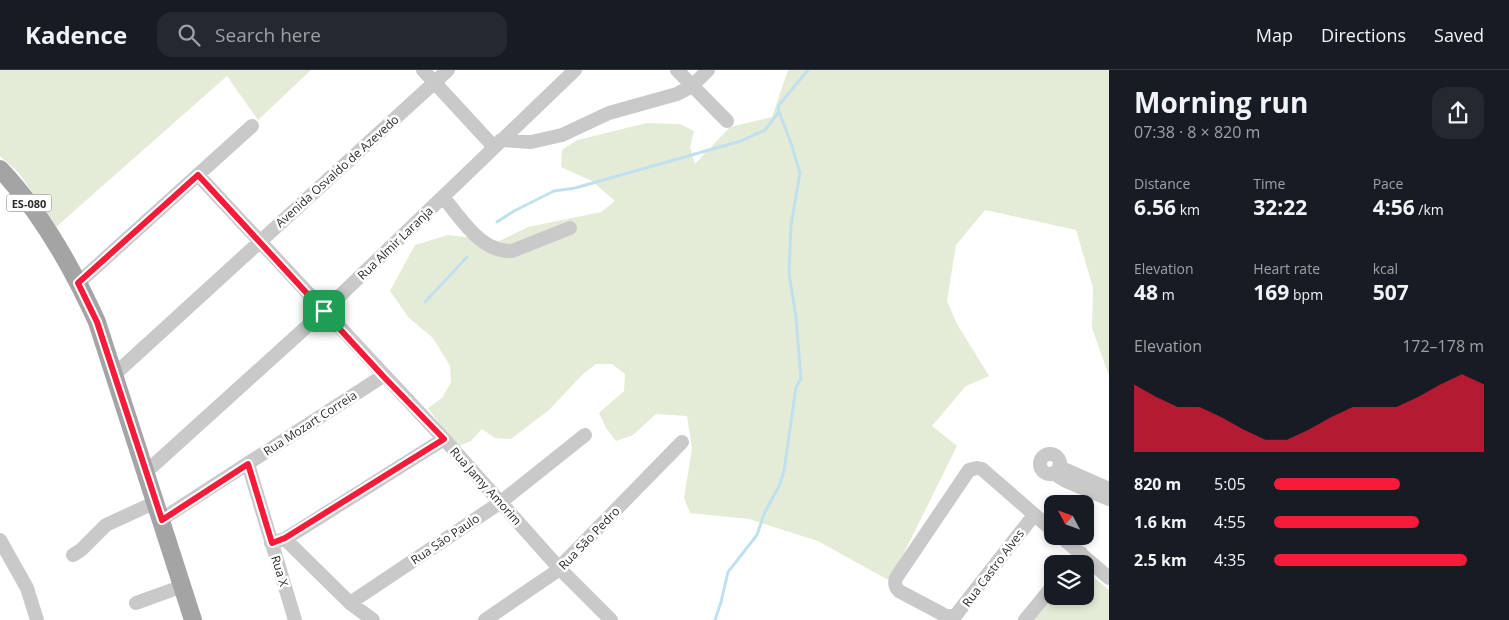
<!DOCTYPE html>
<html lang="en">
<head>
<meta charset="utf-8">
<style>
  :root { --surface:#171b24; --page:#242831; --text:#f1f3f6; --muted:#9ea1a6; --line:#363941; --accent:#f71b3a }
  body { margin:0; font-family:"Open Sans",sans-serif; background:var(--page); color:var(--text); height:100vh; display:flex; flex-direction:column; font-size:19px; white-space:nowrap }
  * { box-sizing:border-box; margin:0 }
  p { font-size:16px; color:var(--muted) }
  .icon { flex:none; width:28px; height:28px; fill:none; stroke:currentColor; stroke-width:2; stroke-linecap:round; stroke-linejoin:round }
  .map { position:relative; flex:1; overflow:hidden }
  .panel { display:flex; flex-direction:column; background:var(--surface); width:400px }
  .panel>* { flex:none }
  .needle { width:32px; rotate:311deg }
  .tools { position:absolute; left:1044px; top:425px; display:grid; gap:10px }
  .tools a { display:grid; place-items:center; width:50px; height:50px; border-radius:10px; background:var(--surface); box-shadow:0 2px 8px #0003; font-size:25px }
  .pin { position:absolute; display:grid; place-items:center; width:42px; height:42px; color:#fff; margin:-21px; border-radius:10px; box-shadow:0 2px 8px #0006 }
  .round { display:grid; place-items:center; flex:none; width:52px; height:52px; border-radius:15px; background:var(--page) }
  .headline { display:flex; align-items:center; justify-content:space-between; height:85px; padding:0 25px }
  h1 { font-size:28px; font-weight:700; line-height:38px }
  .metrics { display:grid; grid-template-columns:repeat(3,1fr); gap:8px; height:85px; padding:5px 25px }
  .metrics div { display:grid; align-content:center }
  .metrics b { font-size:21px; font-weight:700 }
  .metrics small { font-size:14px; font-weight:400 }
  .metrics p { font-size:14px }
  .chart { height:140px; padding:10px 25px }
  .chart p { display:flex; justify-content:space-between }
  .chart svg { width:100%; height:90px; margin-top:5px; fill:var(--accent); opacity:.7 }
  ul { padding:0 25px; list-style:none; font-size:16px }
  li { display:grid; grid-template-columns:80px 60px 1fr; align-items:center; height:38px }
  li i { height:12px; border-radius:6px; background:var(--accent) }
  header { display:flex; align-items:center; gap:30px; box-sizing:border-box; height:70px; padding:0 25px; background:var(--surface); border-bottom:1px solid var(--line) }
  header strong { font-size:24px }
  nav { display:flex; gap:28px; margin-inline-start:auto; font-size:18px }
  .search { width:350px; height:45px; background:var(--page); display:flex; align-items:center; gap:12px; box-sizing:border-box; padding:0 18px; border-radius:15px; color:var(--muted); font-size:19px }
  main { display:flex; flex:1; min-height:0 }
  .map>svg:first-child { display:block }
  .green { fill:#e4ecd7 }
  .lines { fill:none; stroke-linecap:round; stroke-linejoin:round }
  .stream { stroke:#c1e0ee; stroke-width:3 }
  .minor { stroke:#c9c9c9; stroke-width:14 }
  .major { stroke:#a4a4a4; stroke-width:18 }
  .route-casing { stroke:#fff; stroke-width:10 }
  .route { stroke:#f71b3a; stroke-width:6 }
  .labels { text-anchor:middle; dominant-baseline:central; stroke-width:5; stroke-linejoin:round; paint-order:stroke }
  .shield { fill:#fff; stroke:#6b6b6b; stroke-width:1 }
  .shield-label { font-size:11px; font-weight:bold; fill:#2c2c2c }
  .street-label { font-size:12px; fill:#2c2c2c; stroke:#fff }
</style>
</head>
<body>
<header>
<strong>Kadence</strong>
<div class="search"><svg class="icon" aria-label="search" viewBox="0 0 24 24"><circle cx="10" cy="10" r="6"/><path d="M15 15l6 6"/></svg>Search here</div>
<nav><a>Map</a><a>Directions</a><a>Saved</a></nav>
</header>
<main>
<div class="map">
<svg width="1109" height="550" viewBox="0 0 1109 550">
  <rect width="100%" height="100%" fill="#fff"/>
  <path class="green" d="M0 0H311L258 50 227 6 56 157 19 103 0 86Z
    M788 0H1109V306L1092 258 1093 218 1076 160 985 140 956 175 947 231 957 254 989 306 966 316 932 356 957 376 890 511 818 471 749 449 690 443 684 428 692 378 687 346 656 344 633 365 616 371 606 358 599 343 624 321 625 304 612 294H596L583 304 549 340 511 369 495 368 482 359 471 371 456 377 428 338 442 328 451 312 450 296 433 268 409 248 390 221 415 175 448 165 499 171 528 157 601 142 615 131 592 111 561 97 562 80 577 70 647 53 680 54 694 61 690 77 695 94 730 57 772 47Z
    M1085 500 1109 520V550H1033L1053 526H1085Z"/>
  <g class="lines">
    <path class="stream" d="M497 152 514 141 554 121 575 118 741 71 765 60 778 43
      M425 232 467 187
      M715 550 721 532 728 502 757 465 764 444 779 416 784 401 796 317 801 309 796 248 789 203 791 155 800 103 791 73 778 39 779 35 808 0"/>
    <path class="minor" d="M423 0 494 77
      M677 0 727 51
      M501 70 531 72 562 65 609 43 677 24 692 16 708 0
      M198 105 444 369 559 498 611 550
      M443 127C461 148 481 183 512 181L570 158
      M78 213 252 56
      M115 304 448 0
      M1040 394a10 10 0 1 1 20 0a10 10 0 1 1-20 0Z
      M248 394 295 550
      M1059 397 1109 419
      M146 402 324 241 575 0
      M1053 403 1066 411 1109 429
      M1034 445 955 546H946L899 521C895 517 894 514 896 508L969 400 977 398 982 399 1052 460
      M162 449 383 306
      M1060 466 1109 508
      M285 469 350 533 373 550
      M0 470 27 518 37 550
      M271 473 285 469 444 369
      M73 485 81 480 106 455 156 432
      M1072 494 1081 483
      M136 533 183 516
      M350 533 501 432 585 365
      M485 550 554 503 682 372
      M1025 550 1052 517"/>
    <path class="major" d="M0 99C42 143 72 197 97 252L193 550"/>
  </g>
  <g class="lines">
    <defs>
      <path id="route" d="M198 105 383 306 444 369 285 468 272 473 248 394 162 450 97 252 78 213Z"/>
    </defs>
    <use href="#route" class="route-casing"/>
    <use href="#route" class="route"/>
  </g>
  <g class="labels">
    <rect class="shield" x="6.5" y="124.5" width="45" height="17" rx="4"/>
    <g class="shield-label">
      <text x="29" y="133">ES-080</text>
    </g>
    <g class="street-label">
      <text transform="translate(337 101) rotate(-42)">Avenida Osvaldo de Azevedo</text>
      <text transform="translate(395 173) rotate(-44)">Rua Almir Laranja</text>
      <text transform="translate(310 353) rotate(-33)">Rua Mozart Correia</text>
      <text transform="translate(486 416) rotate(48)">Rua Jamy Amorim</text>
      <text transform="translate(589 468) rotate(-46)">Rua São Pedro</text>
      <text transform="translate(445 469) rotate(-34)">Rua São Paulo</text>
      <text transform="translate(993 498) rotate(-53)">Rua Castro Alves</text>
      <text transform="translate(280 501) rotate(73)">Rua X</text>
    </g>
  </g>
</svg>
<div class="tools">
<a><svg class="needle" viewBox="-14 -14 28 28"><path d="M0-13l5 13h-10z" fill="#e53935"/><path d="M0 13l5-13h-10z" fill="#9ea1a6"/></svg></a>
<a><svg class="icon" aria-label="layers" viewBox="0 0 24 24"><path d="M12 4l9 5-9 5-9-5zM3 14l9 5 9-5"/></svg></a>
</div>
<div class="pin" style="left:324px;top:241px;background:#1e9e55"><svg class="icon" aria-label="arrive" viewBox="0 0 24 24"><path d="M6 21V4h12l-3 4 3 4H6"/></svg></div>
</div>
<section class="panel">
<div class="headline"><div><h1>Morning run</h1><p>07:38 · 8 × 820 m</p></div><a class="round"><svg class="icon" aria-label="share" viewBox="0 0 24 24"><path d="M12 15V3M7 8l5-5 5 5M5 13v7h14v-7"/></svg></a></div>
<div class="metrics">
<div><p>Distance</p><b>6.56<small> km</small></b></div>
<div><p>Time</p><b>32:22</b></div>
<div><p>Pace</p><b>4:56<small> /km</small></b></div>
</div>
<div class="metrics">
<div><p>Elevation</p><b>48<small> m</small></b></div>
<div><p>Heart rate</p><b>169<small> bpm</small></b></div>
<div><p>kcal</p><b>507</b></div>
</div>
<div class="chart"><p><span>Elevation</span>172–178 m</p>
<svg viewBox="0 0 160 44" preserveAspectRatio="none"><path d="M0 44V11L10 17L20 22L30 22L40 27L50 33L60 38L70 38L80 33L90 27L100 22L110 22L120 22L130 17L140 11L150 6L160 11V44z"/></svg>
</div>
<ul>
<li><b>820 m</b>5:05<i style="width:60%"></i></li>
<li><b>1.6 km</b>4:55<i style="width:69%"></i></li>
<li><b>2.5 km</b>4:35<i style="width:92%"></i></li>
</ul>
</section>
</main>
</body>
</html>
